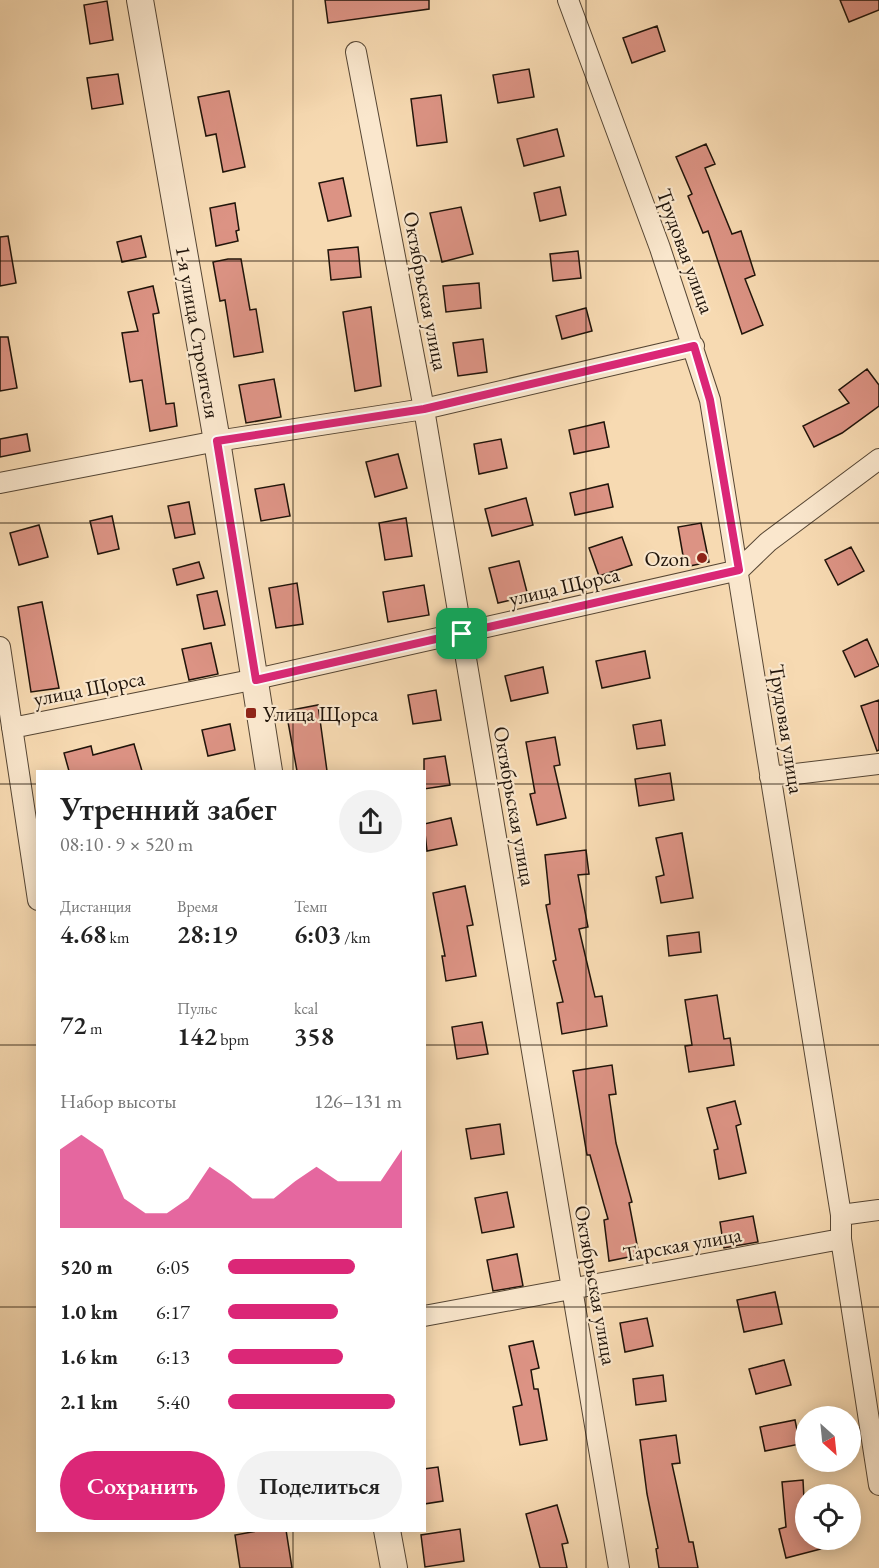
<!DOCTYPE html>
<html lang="ru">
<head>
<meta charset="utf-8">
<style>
  :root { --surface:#fff; --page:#f2f2f2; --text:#222; --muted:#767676; --accent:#db2777 }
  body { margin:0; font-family:"EB Garamond",serif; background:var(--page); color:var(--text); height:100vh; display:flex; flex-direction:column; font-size:22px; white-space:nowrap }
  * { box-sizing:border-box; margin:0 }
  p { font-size:20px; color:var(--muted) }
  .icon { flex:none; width:33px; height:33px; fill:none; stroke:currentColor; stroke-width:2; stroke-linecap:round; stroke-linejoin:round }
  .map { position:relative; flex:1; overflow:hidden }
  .sheet { position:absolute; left:36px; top:770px; width:390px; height:762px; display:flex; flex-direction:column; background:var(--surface); border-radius:0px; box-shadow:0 3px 15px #0003 }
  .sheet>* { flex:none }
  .needle { width:39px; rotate:153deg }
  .tools { position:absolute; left:795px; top:1406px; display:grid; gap:12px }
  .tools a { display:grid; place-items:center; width:66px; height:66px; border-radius:50%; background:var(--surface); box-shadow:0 3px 15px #0003; font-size:30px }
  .pin { position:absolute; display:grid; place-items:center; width:51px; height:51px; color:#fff; margin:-26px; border-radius:12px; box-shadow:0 3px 9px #0006 }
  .round { display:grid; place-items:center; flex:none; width:63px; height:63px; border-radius:32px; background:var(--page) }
  .overview { display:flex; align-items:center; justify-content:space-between; height:102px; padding:0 24px }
  h1 { font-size:33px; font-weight:600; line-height:45px }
  .figures { display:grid; grid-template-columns:repeat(3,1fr); gap:9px; height:102px; padding:6px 24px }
  .figures div { display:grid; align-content:center }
  .figures b { font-size:26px; font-weight:600 }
  .figures small { font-size:16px; font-weight:400 }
  .figures p { font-size:16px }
  .chart { height:168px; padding:12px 24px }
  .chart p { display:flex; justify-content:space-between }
  .chart svg { width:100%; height:108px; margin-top:6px; fill:var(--accent); opacity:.7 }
  .action { display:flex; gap:12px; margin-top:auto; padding:12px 24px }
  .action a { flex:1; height:69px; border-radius:36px; background:var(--accent); color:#fff; font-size:24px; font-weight:600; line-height:69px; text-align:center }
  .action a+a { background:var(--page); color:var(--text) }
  ul { padding:0 24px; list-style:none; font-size:20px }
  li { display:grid; grid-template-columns:96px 72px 1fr; align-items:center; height:45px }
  li i { height:15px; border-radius:8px; background:var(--accent) }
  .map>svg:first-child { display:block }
  .building { fill:#dc9384; stroke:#20140a; stroke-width:1.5 }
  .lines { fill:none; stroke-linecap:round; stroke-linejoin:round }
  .minor-casing { stroke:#564634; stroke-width:22 }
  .tertiary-casing { stroke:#564634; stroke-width:28 }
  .minor { stroke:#fae7cd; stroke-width:20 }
  .tertiary { stroke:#fae7cd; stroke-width:26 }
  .route-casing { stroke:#fff; stroke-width:12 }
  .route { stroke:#db2777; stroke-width:8 }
  .grid { fill:none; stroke:#20140a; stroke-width:1.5; stroke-opacity:0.55 }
  .poi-dot { fill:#8f2418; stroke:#fae7cd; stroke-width:2 }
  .labels { text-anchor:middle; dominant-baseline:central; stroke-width:4.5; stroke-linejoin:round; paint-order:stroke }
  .street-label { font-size:21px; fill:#20140a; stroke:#fae7cd }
  .poi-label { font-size:21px; fill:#20140a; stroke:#fae7cd; text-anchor:end }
</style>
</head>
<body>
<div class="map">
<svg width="879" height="1568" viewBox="0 0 879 1568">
  <rect width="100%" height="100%" fill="#f7dab2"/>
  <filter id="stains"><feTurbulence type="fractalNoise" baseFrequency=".00333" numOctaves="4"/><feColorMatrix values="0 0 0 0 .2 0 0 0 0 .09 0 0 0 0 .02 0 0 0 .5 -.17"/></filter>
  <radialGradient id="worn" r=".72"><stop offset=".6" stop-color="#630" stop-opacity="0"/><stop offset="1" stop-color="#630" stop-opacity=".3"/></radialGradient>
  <path class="building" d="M325 0H429V9L328 23Z
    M840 0H879V10L849 22Z
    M107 1 113 40 90 44 84 5Z
    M657 26 665 51 632 63 623 38Z
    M529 69 534 97 498 103 493 75Z
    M118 74 123 104 92 109 87 78Z
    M229 91 245 167 223 172 216 134 206 136 198 97Z
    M441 95 447 142 417 146 411 99Z
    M557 129 564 156 524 166 517 139Z
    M706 144 715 164 705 168 732 234 741 231 755 275 745 279 763 325 742 334 708 231 703 233 688 196 692 194 676 157Z
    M343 178 351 216 328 221 319 183Z
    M560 187 566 215 540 221 534 193Z
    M235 203 239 230 236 231 238 241 216 246 210 208Z
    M461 207 473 254 442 262 430 213Z
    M8 236 16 283 0 286V237Z
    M141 236 146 257 122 262 117 242Z
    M358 247 361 277 331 280 328 250Z
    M578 251 581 278 553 281 550 254Z
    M228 259H241L250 310 256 309 263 352 234 357 225 300 220 301 213 262Z
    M479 283 481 308 446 312 443 286Z
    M153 286 159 313 153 314 166 404 174 403 177 426 150 431 142 380 130 382 122 333 138 331 128 292Z
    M371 307 381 386 355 391 343 312Z
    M586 308 592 331 562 339 556 316Z
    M0 337H8L17 388 0 391Z
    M483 339 487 372 458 376 453 343Z
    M867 369 879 385V406L842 433 814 447 803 426 849 403 839 390Z
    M274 379 281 417 246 423 239 385Z
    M604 422 609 447 574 454 569 430Z
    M27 434 30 451 0 457V439Z
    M501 439 507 468 479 474 474 444Z
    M398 454 407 488 375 497 366 462Z
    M284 484 290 516 261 521 255 489Z
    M608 484 613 507 575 515 570 493Z
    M526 498 533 525 492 536 485 509Z
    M189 502 195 534 175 538 168 506Z
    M112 516 119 549 98 554 90 521Z
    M406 518 412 556 385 560 379 523Z
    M701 523 709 562 685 567 678 527Z
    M39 525 48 557 19 565 10 533Z
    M622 537 632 565 599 576 589 548Z
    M851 547 864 571 838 585 825 560Z
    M519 561 528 596 498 603 489 568Z
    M199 562 204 578 177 585 173 569Z
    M297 583 303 624 276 628 269 588Z
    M424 585 429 615 388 622 383 592Z
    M217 591 225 625 204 629 197 595Z
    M42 602 59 688 31 692 18 607Z
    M867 639 879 666 855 677 843 651Z
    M211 643 218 674 189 680 182 649Z
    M645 651 650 678 602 688 596 661Z
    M543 667 548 693 511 701 505 676Z
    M436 690 441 720 413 724 408 695Z
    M879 700V750L877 751 861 706Z
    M318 705 327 771H297L286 711Z
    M661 720 665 745 637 749 633 725Z
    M230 724 235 750 208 756 202 730Z
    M555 737 560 765 554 766 566 818 537 825 530 794 535 793 526 742Z
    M134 744 142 771H69L64 753 91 746 93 755Z
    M445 756 450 785 424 789V759Z
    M670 773 674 800 639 806 635 779Z
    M451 818 457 845 427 851 424 824Z
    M682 833 693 898 661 903 656 877 664 875 656 838Z
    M586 850 589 874 578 875 588 927 579 929 595 997 602 996 607 1026 562 1034 557 1003 563 1002 553 961 556 960 546 905 550 904 545 855Z
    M465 886 473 925 467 926 476 976 446 981 442 956H445L433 893Z
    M699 932 701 952 669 956 667 936Z
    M717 995 724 1039 730 1038 734 1065 689 1072 685 1046 692 1045 685 1000Z
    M482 1022 488 1054 457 1059 452 1027Z
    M612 1065 616 1094 609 1095 616 1143 632 1202 629 1203 639 1255 609 1261 604 1220 608 1219 590 1155H587L573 1071Z
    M735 1101 741 1124 736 1126 746 1173 719 1179 714 1150 718 1149 707 1108Z
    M500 1124 504 1154 471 1159 466 1129Z
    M507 1192 514 1227 482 1233 475 1198Z
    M753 1216 758 1242 724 1248 720 1222Z
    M517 1254 523 1286 493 1291 487 1260Z
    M775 1292 782 1324 744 1332 737 1300Z
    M647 1318 653 1346 625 1352 620 1323Z
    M533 1341 539 1368 531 1370 534 1389H538L547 1440 520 1445 513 1407 522 1405 509 1346Z
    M784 1360 791 1385 756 1394 749 1369Z
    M663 1375 666 1401 636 1405 633 1379Z
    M795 1420 800 1444 765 1451 760 1427Z
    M676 1435 680 1463 672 1464 689 1542H693L698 1568H659L656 1549 658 1548 647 1494 640 1440Z
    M438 1467 443 1501 424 1504V1469Z
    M803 1480 806 1539H839L840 1544 786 1558 779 1529 786 1527 782 1482Z
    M557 1505 568 1543 562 1544 567 1568H540L526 1514Z
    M460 1529 464 1561 425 1567 421 1535Z
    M263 1530H286L292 1568H240L235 1535Z"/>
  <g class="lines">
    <defs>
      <path id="minor" d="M568 0 660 248 710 400 841 1215V1239L879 1485
        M356 52 424 409 619 1568
        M0 483 217 441 424 409 694 346
        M0 647 38 900
        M12 728 256 679 739 570 768 542 879 459
        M770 777 879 764
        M841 1215 879 1210
        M424 1316 841 1239"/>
      <path id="tertiary" d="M140 0 217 441 269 771
        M387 1530 394 1568"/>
    </defs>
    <use href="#minor" class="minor-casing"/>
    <use href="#tertiary" class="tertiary-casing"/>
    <use href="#minor" class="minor"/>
    <use href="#tertiary" class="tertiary"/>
  </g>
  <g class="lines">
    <defs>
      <path id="route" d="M694 346 710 400 739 570 256 680 217 441 424 409Z"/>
    </defs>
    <use href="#route" class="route-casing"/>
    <use href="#route" class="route"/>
  </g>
  <path class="grid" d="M293 0V771M586 0V1568M0 261H879M0 523H879M0 784H38M424 784H879M0 1045H38M424 1045H879M0 1307H38M424 1307H879M293 1530V1568"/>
  <g class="poi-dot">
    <circle cx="702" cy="558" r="6"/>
    <rect x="245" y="707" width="12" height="12" rx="3"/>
  </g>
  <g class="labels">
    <g class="street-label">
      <text transform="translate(686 251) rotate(70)">Трудовая улица</text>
      <text transform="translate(426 291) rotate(79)">Октябрьская улица</text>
      <text transform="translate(198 332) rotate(80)">1-я улица Строителя</text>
      <text transform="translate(564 586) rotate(-13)">улица Щорса</text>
      <text transform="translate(89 688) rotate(-11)">улица Щорса</text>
      <text transform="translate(787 729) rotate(81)">Трудовая улица</text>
      <text transform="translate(515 806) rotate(80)">Октябрьская улица</text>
      <text transform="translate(682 1244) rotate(-10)">Тарская улица</text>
      <text transform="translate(596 1285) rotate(80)">Октябрьская улица</text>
    </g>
    <g class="poi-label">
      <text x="690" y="558">Ozon</text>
      <text x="263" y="713" text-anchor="start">Улица Щорса</text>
    </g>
  </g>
  <rect width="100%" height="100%" filter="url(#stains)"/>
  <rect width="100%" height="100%" fill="url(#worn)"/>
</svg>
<div class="tools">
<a><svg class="needle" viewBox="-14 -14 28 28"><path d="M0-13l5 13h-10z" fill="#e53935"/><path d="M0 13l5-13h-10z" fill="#767676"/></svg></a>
<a><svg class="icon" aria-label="locate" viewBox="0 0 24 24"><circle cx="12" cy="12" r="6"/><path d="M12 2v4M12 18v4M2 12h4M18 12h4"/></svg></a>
</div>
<div class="pin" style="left:462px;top:634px;background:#1e9e55"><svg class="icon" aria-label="arrive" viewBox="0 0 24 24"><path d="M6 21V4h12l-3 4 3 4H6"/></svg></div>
<section class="sheet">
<div class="overview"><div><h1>Утренний забег</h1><p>08:10 · 9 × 520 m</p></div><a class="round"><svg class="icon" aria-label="share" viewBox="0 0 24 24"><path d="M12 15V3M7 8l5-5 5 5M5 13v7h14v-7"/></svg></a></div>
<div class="figures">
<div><p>Дистанция</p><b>4.68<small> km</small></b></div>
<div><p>Время</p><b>28:19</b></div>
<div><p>Темп</p><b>6:03<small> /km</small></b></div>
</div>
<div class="figures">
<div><b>72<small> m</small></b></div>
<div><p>Пульс</p><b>142<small> bpm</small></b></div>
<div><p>kcal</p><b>358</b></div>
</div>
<div class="chart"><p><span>Набор высоты</span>126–131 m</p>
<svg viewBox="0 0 160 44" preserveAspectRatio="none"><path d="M0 44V12L10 6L20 12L30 32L40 38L50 38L60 32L70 19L80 25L90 32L100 32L110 25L120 19L130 25L140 25L150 25L160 12V44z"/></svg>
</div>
<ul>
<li><b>520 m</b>6:05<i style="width:73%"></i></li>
<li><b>1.0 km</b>6:17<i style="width:63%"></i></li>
<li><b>1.6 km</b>6:13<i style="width:66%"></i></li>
<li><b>2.1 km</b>5:40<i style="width:96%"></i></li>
</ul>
<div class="action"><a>Сохранить</a><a>Поделиться</a></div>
</section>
</div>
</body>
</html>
